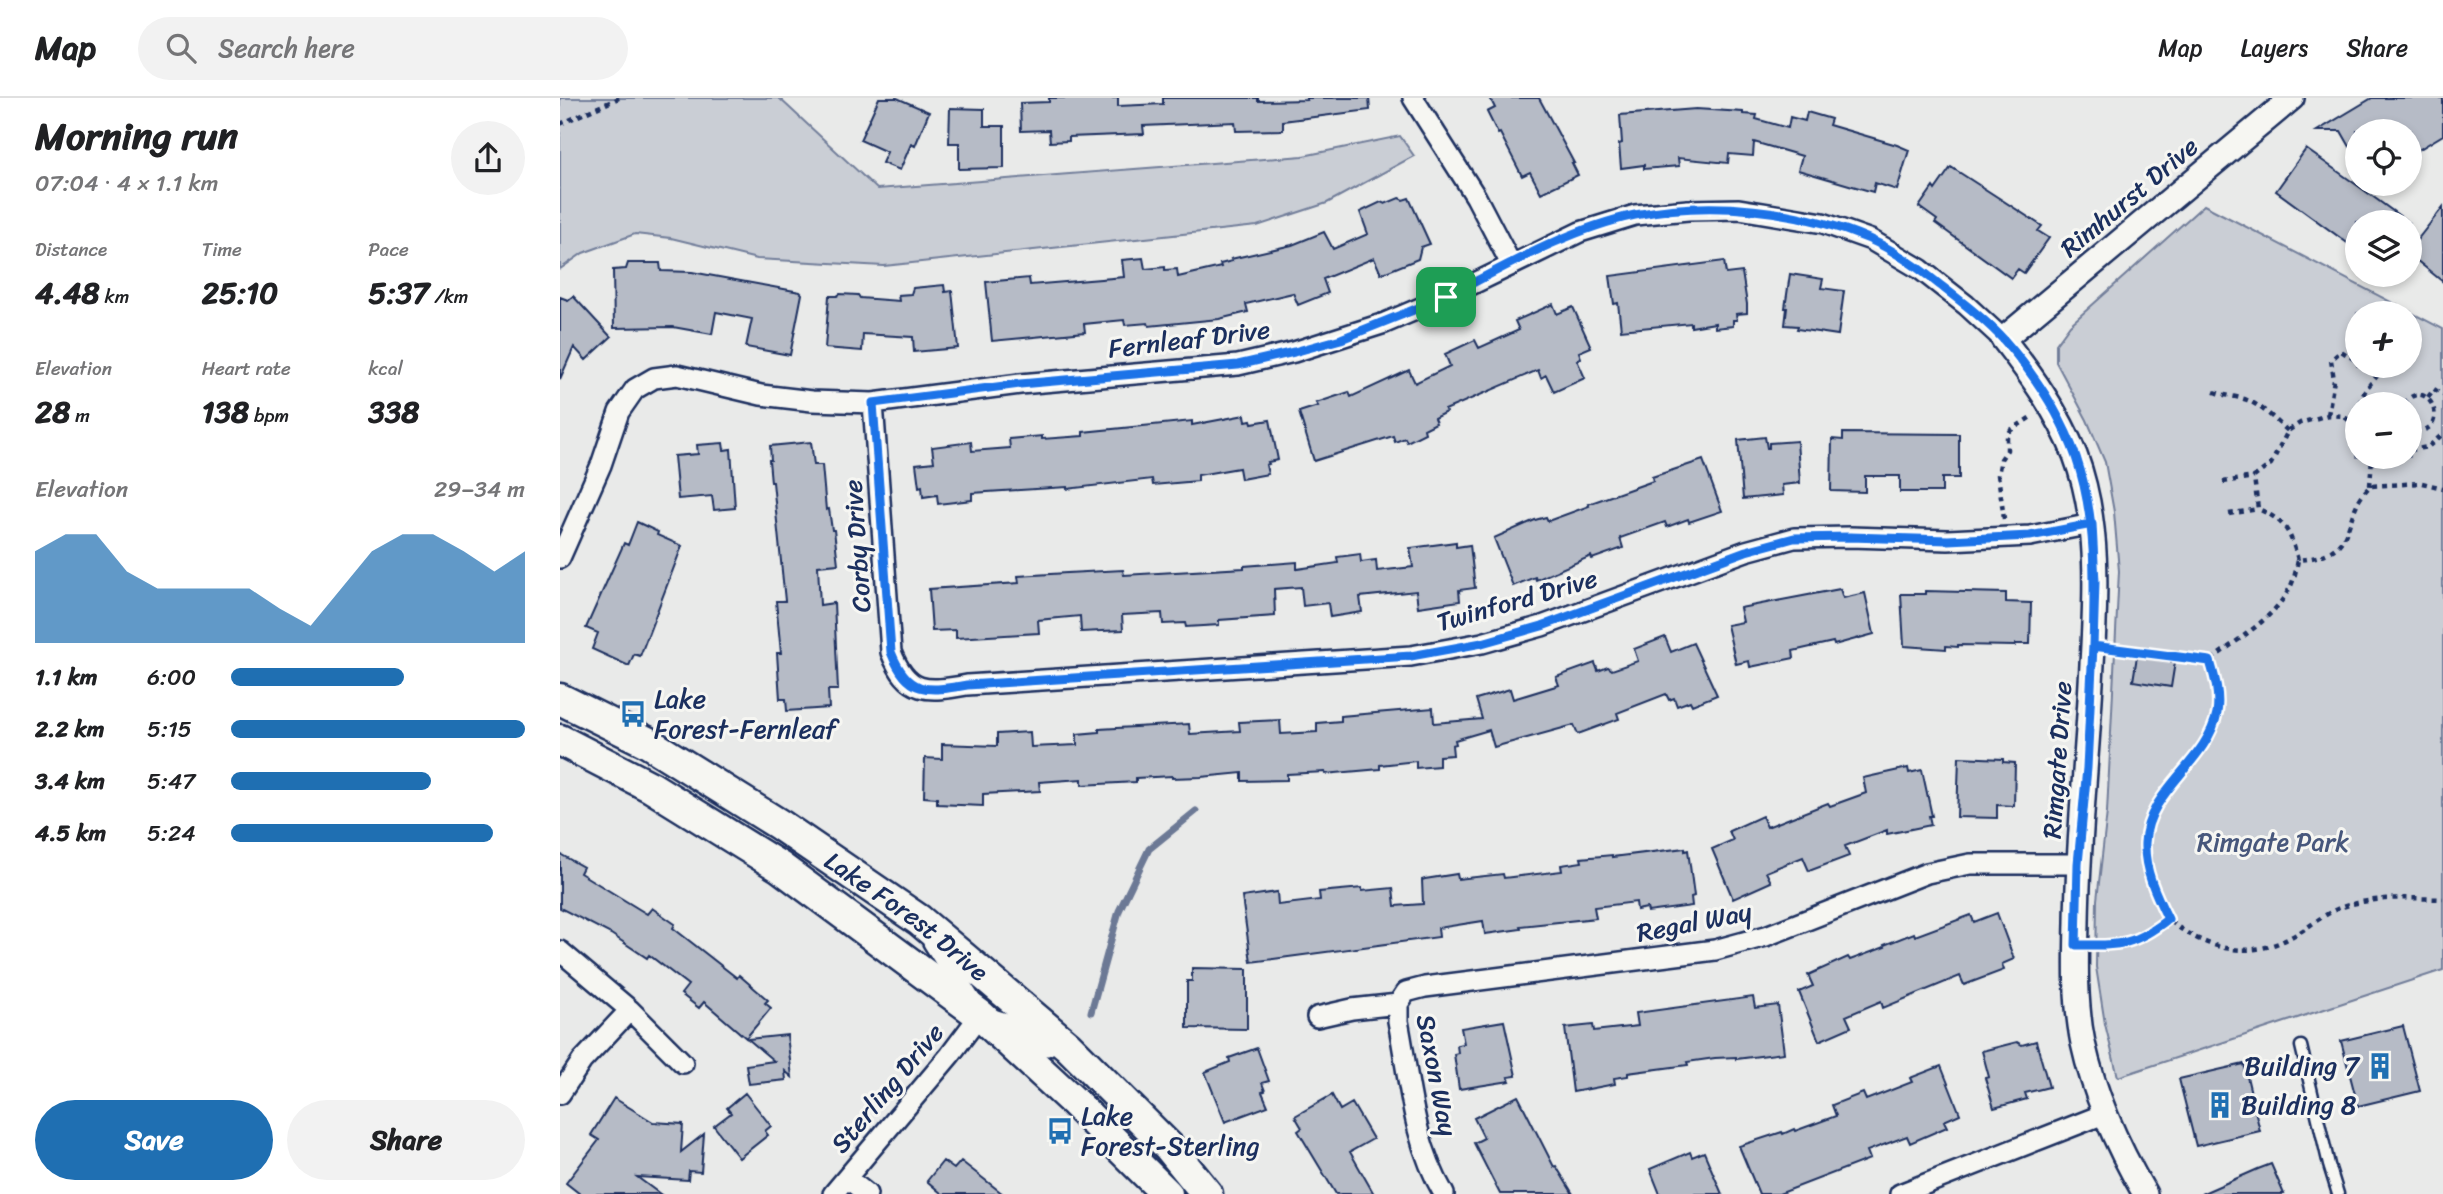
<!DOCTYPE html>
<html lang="en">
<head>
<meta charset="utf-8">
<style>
  :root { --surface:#fff; --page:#f2f2f2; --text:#202124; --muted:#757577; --line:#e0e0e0; --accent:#1f6fb2 }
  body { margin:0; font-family:Sriracha,sans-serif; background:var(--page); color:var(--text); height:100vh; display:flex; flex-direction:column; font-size:26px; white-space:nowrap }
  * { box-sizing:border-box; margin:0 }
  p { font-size:23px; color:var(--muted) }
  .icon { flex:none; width:38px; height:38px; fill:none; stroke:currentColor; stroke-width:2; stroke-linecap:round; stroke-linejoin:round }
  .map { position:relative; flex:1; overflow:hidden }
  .details { display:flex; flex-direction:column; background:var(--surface); width:560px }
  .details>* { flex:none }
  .controls { position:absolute; left:1785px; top:21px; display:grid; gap:14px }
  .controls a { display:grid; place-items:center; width:77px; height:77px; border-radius:50%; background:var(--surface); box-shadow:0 4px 10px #0003; font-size:35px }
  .pin { position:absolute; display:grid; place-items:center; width:60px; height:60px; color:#fff; margin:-30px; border-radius:14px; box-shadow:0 4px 10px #0006 }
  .round { display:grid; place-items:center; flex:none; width:74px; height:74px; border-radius:37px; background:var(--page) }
  .overview { display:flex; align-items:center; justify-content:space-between; height:119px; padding:0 35px }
  h1 { font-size:38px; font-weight:800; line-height:52px }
  .stats { display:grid; grid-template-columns:repeat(3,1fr); gap:10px; height:119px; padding:7px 35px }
  .stats div { display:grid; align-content:center }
  .stats b { font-size:30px; font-weight:800 }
  .stats small { font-size:19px; font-weight:400 }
  .stats p { font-size:19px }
  .chart { height:196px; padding:14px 35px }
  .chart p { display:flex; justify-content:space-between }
  .chart svg { width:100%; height:126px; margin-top:7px; fill:var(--accent); opacity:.7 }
  .button { display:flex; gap:14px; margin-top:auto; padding:14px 35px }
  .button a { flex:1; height:80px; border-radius:42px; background:var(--accent); color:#fff; font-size:28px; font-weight:800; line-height:80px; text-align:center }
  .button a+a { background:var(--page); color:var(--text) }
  ul { padding:0 35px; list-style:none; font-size:23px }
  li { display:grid; grid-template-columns:112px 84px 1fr; align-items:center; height:52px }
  li i { height:18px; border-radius:9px; background:var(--accent) }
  header { display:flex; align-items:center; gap:42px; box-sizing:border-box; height:98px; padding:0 35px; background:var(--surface); border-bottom:2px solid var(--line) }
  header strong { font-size:33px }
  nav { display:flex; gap:38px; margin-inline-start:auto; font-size:24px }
  .search { width:490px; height:63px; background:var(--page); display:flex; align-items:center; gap:18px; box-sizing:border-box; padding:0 24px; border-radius:38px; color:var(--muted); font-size:26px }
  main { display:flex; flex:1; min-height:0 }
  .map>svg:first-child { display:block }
  .green { fill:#caced5; stroke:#727e9a; stroke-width:2; fill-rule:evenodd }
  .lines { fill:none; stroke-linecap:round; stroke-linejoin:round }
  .stream { stroke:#6c7995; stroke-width:7 }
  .building { fill:#b6bbc6; stroke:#1b2f5e; stroke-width:2 }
  .service-casing { stroke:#1b2f5e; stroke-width:15 }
  .minor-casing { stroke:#1b2f5e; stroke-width:24 }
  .tertiary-casing { stroke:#1b2f5e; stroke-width:28 }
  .primary-casing { stroke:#1b2f5e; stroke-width:35 }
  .path { stroke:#1b2f5e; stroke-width:4.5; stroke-dasharray:5 5; stroke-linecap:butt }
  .service { stroke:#f6f6f2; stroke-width:10 }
  .minor { stroke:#f6f6f2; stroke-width:19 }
  .tertiary { stroke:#f6f6f2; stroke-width:23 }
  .primary { stroke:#f6f6f2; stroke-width:30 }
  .route-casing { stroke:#fff; stroke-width:14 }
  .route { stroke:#1a73e8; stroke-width:9 }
  .labels { text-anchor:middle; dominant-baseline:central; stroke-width:6; stroke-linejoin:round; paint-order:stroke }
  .street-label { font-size:26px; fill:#1b2f5e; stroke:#f6f6f2 }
  .poi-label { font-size:26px; fill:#1b2f5e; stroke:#f6f6f2; text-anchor:start }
  .park-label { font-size:26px; fill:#47577c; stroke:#f6f6f2 }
</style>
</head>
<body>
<header>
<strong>Map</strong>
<div class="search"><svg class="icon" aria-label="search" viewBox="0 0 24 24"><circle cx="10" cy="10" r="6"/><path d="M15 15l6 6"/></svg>Search here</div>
<nav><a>Map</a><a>Layers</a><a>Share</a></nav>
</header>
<main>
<section class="details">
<div class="overview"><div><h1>Morning run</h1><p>07:04 · 4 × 1.1 km</p></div><a class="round"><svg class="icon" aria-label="share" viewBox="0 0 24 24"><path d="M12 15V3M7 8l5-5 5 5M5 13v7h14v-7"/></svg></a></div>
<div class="stats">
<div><p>Distance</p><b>4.48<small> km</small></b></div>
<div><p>Time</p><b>25:10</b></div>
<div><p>Pace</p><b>5:37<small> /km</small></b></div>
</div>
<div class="stats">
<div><p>Elevation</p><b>28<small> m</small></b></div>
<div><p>Heart rate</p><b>138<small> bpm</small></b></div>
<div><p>kcal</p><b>338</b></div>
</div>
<div class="chart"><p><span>Elevation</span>29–34 m</p>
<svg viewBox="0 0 160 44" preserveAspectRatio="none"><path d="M0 44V12L10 6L20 6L30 19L40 25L50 25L60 25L70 25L80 32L90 38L100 25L110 12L120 6L130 6L140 12L150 19L160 12V44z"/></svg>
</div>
<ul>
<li><b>1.1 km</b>6:00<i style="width:59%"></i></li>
<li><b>2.2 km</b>5:15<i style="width:100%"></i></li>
<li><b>3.4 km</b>5:47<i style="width:68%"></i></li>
<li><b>4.5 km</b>5:24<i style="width:89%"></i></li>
</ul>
<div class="button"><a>Save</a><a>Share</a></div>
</section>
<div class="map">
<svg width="1883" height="1096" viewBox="0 0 1883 1096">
  <rect width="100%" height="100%" fill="#e9eae9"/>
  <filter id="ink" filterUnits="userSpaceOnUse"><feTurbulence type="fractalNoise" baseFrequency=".0143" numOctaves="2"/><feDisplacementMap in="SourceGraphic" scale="14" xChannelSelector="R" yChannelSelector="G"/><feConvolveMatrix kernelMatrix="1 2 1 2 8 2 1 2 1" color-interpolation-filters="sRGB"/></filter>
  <g filter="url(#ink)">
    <path class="green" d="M0 0H219L317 91 743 58 840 38 854 58 767 105 697 128 324 168 197 161 111 140 75 136 23 155 0 171Z
      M1644 107 1883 231V872L1558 979 1545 926 1536 869 1537 802 1547 714 1559 473 1554 414 1545 364 1527 322 1496 264V246L1510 227ZM1797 215H1850V268H1797ZM1797 306H1850V359H1797Z"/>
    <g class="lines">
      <path class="stream" d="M531 914 559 813 589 751 636 713"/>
    </g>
    <path class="building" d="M319 0H337L369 14 355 48 351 46 340 72 322 65 327 54 300 42Z
      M489 0H558V8L603 6V0H698V3L747 2 746 0H809L810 12 723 23V32L676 33 675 24 583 28 584 36 509 39V43L490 44 489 32 461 33 460 5 489 4Z
      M930 0H979L1014 65H1012L1018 77 981 95 970 74 962 78 940 35 938 36 927 14 935 10Z
      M1812 0H1883V37L1850 57V33H1797V61L1781 33H1757Z
      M390 10 424 11V28H444V70L399 71V45H389Z
      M1136 11 1183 14V16L1197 17 1196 21 1228 30 1230 19 1245 23 1247 14 1271 21 1269 27 1337 47 1349 52 1337 92 1315 85 1313 94 1238 72 1242 58 1194 44 1193 58 1169 56 1168 65 1118 60 1119 68 1084 71V67L1061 70 1059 46 1062 45 1060 17Z
      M1746 51 1794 85 1848 124H1797V152L1716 93Z
      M1391 69 1482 128 1478 133 1489 140 1464 175 1458 171 1451 180 1375 125 1377 122 1359 109 1373 89 1375 92Z
      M839 100 843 102 849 100 870 146 861 149 858 161 821 176 814 160 763 181 768 195 738 207 733 195 686 206 688 214 659 221 589 228 588 225 565 227 564 222 524 226 525 234 432 243 426 184 469 180 470 187 564 179 562 162 583 160 585 171 605 169V172L617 171 618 179 661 169 660 166 672 163 671 161 732 147 764 134 773 151 808 136 800 114 821 104 825 106Z
      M1883 109V184L1850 157V151Z
      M1164 163 1166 176 1182 174 1187 206V215L1176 216 1177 222H1173V228L1155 230V225L1131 229V225L1061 232 1058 205 1054 206 1050 178Z
      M68 165H100L101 173 132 174 240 194 242 196 230 257 186 249 192 221 156 214 152 236 113 229 54 230 53 172 66 171Z
      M1230 176 1263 181 1261 190 1284 193 1278 237 1237 231 1238 228 1225 227 1227 210H1225Z
      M384 187 385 194 392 193 398 250 354 254 353 239 303 236 302 253 265 250 269 198H277L280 196 298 197 300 200 339 203 338 197 351 196 353 190Z
      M13 198 51 239 26 262 14 249 0 281V199L8 202Z
      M993 206 997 216 1013 209 1031 249 1019 254 1021 260 1017 262 1025 280 994 294 986 277 981 280 978 272 885 312 886 314 874 320 876 325 864 331 865 335 847 344 845 340 835 344 833 338 754 363 739 314 758 308 756 305 789 294 791 299 849 272 855 285 890 268 885 256 915 242 919 250 959 232 955 223Z
      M685 317 686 323 691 322 692 325 710 322 718 362 708 364 709 366 706 367 708 376 681 381 679 370 638 377V383L593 387 592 381 507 391V389L412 395V402L378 406 377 397 363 399 362 388 359 389 356 366 374 364 372 349 411 344 412 353 450 350 449 341 482 338V341L523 338V334L632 323V327Z
      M1283 335 1399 336V380H1382V394H1340V378H1305V394L1271 393 1272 341 1283 342Z
      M1205 339 1207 350H1209V345L1237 343 1240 385 1222 387 1223 397 1183 401 1178 342Z
      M251 344 254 367H262L266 412 269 411 272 432H274L278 466 258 468 260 507 274 505 278 592H268L269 610 227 613 226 601H220L217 555H221L216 503H225L213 384H211L209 362H211L210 348Z
      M163 345 164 352 171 351 175 410 154 412 152 398 118 401 114 358 138 356 137 347Z
      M1143 362 1162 413 1129 424 1128 421 1107 429 1105 424 1060 440 1063 450 1032 461 1031 458 976 482 975 479 953 488 934 440 975 422 986 419 988 423 1029 408 1028 406 1093 383 1092 379Z
      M77 424 98 434 97 437 122 448 80 558 74 556 69 568 32 551 38 535 26 530 64 445 68 447Z
      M896 444V449L910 447 915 490 899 492 900 503 858 509 856 493 800 499 802 514 770 519 768 505 743 508 741 489 714 491 715 518 659 522V527L626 529 625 525 603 526 602 515 562 517 563 532 521 534 520 518 478 522 479 535 396 540V532L372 533 369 491 459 485 458 478 507 475 563 472 564 477 684 470V468L737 464V471L778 465 777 459 800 456 801 464 816 462 817 473 853 469 850 450Z
      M1280 491 1283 500 1305 495 1314 536 1274 547 1273 544 1233 553 1234 560 1190 569 1189 563 1176 566 1167 527 1183 524 1180 510Z
      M1365 493 1446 495V504L1471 505 1470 546H1456L1455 548 1398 547V549L1386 548V551L1344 548 1341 496H1365Z
      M1105 539 1111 554 1133 545 1157 597 1132 607 1130 603 1117 608 1114 600 1109 602 1106 596 1057 615 1059 621 1018 636 1014 627 934 649 929 632 895 642 896 646 892 647 893 657 879 658V668L856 670V663L820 667V671L765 676V674L727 676V682L682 683V675L641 679 612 680V678L576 680V684L522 687V681L479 684 480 693 423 696V708L377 706V700L364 699 365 660 382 661V646L437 648V636L470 634 471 649 517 647V636L539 634V631L629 626 630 636 680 633 679 624 720 622 721 636 757 634V625L781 623V618L873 610 874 625 922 621 916 601 950 591 953 601 999 587 996 579 1035 565 1038 573 1048 569 1052 572 1078 563 1074 551Z
      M1577 558 1615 564 1611 589 1573 583Z
      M1399 659 1443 661V664L1455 665 1454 708 1437 707V720L1397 719Z
      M1348 670 1349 675 1362 672 1372 718H1369L1371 727 1327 736V732L1285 748 1289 758 1249 773 1243 759 1206 774 1211 784 1173 801 1152 751 1173 742 1169 733 1202 718 1207 729 1268 705 1270 708 1306 695 1303 680Z
      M1125 750V753L1128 752 1134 798 1131 799 1132 808 1088 814 1087 810 1077 812 1076 804 1034 809 1036 820 960 828 961 831 925 836 923 823 878 830 879 839 691 864 682 799 717 794 718 807 760 802 759 794 802 790V793L833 790 835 808 863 806 862 782 865 781 897 776 898 781 943 776 944 780 1002 773 1001 767 1022 764 1021 760 1052 757V759Z
      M0 756 23 769 20 775 87 816 92 810 115 826 113 830 177 880 179 877 208 902 205 905 211 910 186 940 144 904 139 910 121 896 128 887 89 857 87 860 51 836 0 810Z
      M1437 815 1454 861 1442 866 1444 872 1404 887 1400 878 1323 910 1321 903 1286 918 1291 929 1259 943 1239 894 1253 888 1248 877 1288 859 1290 862 1325 849 1324 847 1354 835 1355 838 1411 817 1414 824Z
      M632 870 687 871V931L627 930V883H632Z
      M1193 899 1195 910 1218 907 1224 955 1176 961V959L1155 960 1127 964 1128 967 1068 975V978L1054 980 1055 986 1013 994 1005 930 1033 927 1034 933 1078 928 1076 915Z
      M944 923 956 978 948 979 950 983 899 991 894 956 898 955 897 947 904 946 901 930Z
      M1843 928 1860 993 1798 1008 1781 943Z
      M227 937 232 979 225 973 226 982 189 986 186 967 214 963 188 941Z
      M1476 943 1489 989 1465 995 1467 1001 1434 1010 1425 980 1429 979 1422 953 1457 944 1462 947Z
      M697 950 709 983 702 985 705 993 702 994 708 1008 665 1024 645 974 670 964 669 960Z
      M1684 966 1700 1033 1636 1048 1619 981Z
      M1381 968 1400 1016 1384 1023 1387 1029 1350 1045 1347 1038 1307 1053 1310 1061 1219 1096H1199L1179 1048 1222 1034 1223 1036 1234 1031 1235 1033 1276 1018 1272 1007 1303 995 1306 1002 1352 984 1350 980Z
      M185 995 211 1028 205 1033 208 1037 179 1060 154 1028 171 1015 167 1010Z
      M772 997 780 1012 792 1005 813 1041 790 1054 814 1096H776L738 1033 742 1030 735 1018Z
      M958 998 994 1069 996 1068 1013 1096H940L914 1045 924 1040 914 1020Z
      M54 1000 93 1024 123 1026 121 1054 144 1036 141 1074 129 1073 128 1082 77 1079 100 1096H20L6 1085 39 1042 31 1037Z
      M1130 1054 1132 1059 1144 1054 1162 1096H1100L1090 1071Z
      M383 1063 394 1071 401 1063 443 1096H382L367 1083Z
      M1711 1066 1724 1096H1641L1698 1071Z"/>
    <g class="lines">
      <defs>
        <path id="service" d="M1741 948 1769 1067 1778 1096"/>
        <path id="minor" d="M853 0 916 99 951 166
          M313 305 331 554C348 597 367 594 407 587L851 558 922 545 982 528 1186 453 1234 440 1290 439 1388 442 1470 438 1532 426
          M0 460 41 367 59 314 75 291 94 280 117 277 201 297 252 303 313 305 460 286 678 267 734 254 825 225 886 199 1020 134 1075 117 1128 112 1179 111 1263 125 1311 142 1360 171 1406 207 1443 241
          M373 844 420 917 465 931 487 948
          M0 853 70 912 123 965
          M838 906V923C850 984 852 1041 884 1096
          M757 919 792 911 838 906 846 894 865 889 1155 852 1206 838 1367 775 1410 766H1518
          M0 996 22 963 70 912
          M287 1080 307 1096
          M273 1096 390 957 420 917
          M1340 1096 1544 1016"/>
        <path id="tertiary" d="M1585 1096C1557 1048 1535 1000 1523 945 1515 906 1516 865 1517 824 1518 738 1528 652 1532 566 1536 497 1540 423 1515 357 1498 314 1471 277 1443 241L1732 0"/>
        <g id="primary">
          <path id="s1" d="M0 601 87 644 220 727 359 822 508 948 609 1049 647 1096"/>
          <path d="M0 642 91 689 220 769 420 917 514 1004 607 1096"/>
        </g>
      </defs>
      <use href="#service" class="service-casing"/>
      <use href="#minor" class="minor-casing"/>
      <use href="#tertiary" class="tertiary-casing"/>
      <use href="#primary" class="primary-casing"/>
      <path class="path" d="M0 26 59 0
        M1654 294C1665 298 1676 298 1687 302 1702 308 1715 322 1728 333
        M1868 299 1874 291 1883 297
        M1799 306 1806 291 1817 278 1813 268
        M1844 306C1862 281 1883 312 1871 328 1864 334 1857 333 1850 329
        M1768 317 1774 282 1771 262 1781 253 1797 263
        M1790 323 1797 309
        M1850 352 1868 349 1883 336
        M1663 384 1694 379
        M1810 388 1812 359
        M1669 416 1698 411
        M1444 421 1438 377 1441 361 1447 352V338L1451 332 1471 319
        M1738 462C1730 433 1726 423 1698 411L1694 379 1711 366 1728 333 1740 325 1768 317 1783 318 1797 328
        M1553 550 1650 563C1676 542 1712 522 1728 493 1734 484 1736 472 1738 462 1803 456 1778 420 1810 388L1862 385 1883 390
        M1608 821 1589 779 1585 744 1588 725 1596 706 1640 650 1657 616V587L1650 563
        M1538 847C1570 846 1583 841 1608 821 1643 851 1689 863 1731 839 1747 831 1761 818 1777 811 1810 798 1848 800 1883 801"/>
      <use href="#service" class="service"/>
      <use href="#minor" class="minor"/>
      <use href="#tertiary" class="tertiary"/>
      <use href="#primary" class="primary"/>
    </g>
  </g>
  <g class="lines" filter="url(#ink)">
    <defs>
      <path id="route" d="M886 199 781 241 734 254 678 267 460 286 313 305 331 554C348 597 367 594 407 587L851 558 922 545 982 528 1186 453 1234 440 1290 439 1388 442 1470 438 1532 426 1535 484 1533 548 1527 670 1518 766 1516 847C1559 847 1572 849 1608 821 1596 797 1584 772 1585 745 1587 692 1647 665 1657 615 1660 597 1655 580 1650 563L1533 548C1535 484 1537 421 1516 359 1501 317 1474 276 1444 242 1426 222 1402 204 1380 187 1359 170 1334 152 1309 141 1238 111 1151 102 1075 117 1009 131 946 168 886 199"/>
    </defs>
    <use href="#route" class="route-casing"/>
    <use href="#route" class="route"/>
  </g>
  <defs>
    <symbol id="bus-bare" viewBox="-9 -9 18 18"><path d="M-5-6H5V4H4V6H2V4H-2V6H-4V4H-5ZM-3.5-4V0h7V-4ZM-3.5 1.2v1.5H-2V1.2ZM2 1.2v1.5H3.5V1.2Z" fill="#1f6fb2" stroke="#f6f6f2" stroke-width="2.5" paint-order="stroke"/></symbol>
    <symbol id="building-bare" viewBox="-9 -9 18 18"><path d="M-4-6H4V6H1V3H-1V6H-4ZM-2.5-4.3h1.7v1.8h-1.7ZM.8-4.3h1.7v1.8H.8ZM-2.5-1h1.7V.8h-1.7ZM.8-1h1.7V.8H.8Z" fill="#1f6fb2" stroke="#f6f6f2" stroke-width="2.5" paint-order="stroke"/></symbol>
  </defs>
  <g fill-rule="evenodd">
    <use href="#bus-bare" x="54" y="597" width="38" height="38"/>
    <use href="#building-bare" x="1801" y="949" width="38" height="38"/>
    <use href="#building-bare" x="1641" y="988" width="38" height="38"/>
    <use href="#bus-bare" x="481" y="1014" width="38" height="38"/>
  </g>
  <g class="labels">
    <g class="street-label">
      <text transform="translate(1569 99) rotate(-40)">Rimhurst Drive</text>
      <text transform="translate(629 241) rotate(-7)">Fernleaf Drive</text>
      <text transform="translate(297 448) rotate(-94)">Corby Drive</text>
      <text transform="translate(957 502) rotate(-16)">Twinford Drive</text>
      <text transform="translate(1497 662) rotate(-86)">Rimgate Drive</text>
      <text stroke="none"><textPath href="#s1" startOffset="410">Lake Forest Drive</textPath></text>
      <text transform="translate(1134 824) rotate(-11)">Regal Way</text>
      <text transform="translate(877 977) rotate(79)">Saxon Way</text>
      <text transform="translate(327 990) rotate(-50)">Sterling Drive</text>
    </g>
    <g class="poi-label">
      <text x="94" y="601">Lake<tspan x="94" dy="30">Forest-Fernleaf</tspan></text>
      <text x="1799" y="968" text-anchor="end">Building 7</text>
      <text x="1681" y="1007">Building 8</text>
      <text x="521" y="1018">Lake<tspan x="521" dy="30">Forest-Sterling</tspan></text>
    </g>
    <g class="park-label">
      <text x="1713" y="744">Rimgate Park</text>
    </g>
  </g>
</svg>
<div class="controls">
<a><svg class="icon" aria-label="locate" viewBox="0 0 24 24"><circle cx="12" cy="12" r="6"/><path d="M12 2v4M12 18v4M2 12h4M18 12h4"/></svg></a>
<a><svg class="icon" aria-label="layers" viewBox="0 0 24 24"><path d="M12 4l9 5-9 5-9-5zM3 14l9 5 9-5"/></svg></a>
<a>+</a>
<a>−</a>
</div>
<div class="pin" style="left:886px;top:199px;background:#1e9e55"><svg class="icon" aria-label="arrive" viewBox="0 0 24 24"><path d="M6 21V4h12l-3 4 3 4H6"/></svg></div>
</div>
</main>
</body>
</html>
